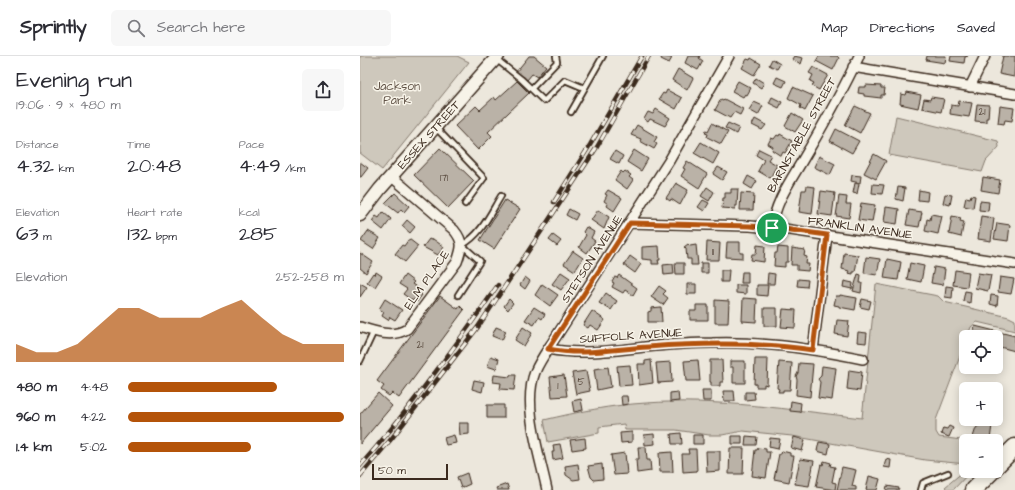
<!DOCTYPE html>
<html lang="en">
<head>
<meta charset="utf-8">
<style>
  :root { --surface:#fff; --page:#f7f7f7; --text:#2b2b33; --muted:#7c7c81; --line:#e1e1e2; --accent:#b45309 }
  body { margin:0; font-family:"Architects Daughter",sans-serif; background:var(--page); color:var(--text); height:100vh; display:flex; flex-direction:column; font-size:15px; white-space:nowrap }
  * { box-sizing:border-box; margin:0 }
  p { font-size:13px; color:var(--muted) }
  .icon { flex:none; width:22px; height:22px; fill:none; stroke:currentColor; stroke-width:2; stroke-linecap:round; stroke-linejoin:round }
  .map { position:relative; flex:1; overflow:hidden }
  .drawer { display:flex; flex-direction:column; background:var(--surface); width:360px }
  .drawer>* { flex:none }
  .controls { position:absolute; left:599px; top:274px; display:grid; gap:8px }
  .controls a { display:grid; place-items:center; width:44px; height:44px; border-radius:6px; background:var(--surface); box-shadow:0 2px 10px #0003; font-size:20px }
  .scale { position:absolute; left:12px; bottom:10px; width:76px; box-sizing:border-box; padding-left:4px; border:2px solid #3b2a1e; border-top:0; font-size:11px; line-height:14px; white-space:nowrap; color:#3b2a1e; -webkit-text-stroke:3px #f7f3e8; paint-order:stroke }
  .pin { position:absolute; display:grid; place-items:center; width:34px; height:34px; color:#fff; margin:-17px; border:2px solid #fff; border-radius:50%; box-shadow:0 1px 4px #0007 }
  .round { display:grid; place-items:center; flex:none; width:42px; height:42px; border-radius:6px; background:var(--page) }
  .headline { display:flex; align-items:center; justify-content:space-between; height:68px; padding:0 16px }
  h1 { font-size:22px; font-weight:600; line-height:30px }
  .stats { display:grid; grid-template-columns:repeat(3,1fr); gap:6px; height:68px; padding:4px 16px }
  .stats div { display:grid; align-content:center }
  .stats b { font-size:20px; font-weight:600 }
  .stats small { font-size:11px; font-weight:400 }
  .stats p { font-size:11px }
  .chart { height:112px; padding:8px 16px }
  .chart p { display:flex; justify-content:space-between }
  .chart svg { width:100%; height:72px; margin-top:4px; fill:var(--accent); opacity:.7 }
  ul { padding:0 16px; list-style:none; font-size:13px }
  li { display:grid; grid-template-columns:64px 48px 1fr; align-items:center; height:30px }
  li i { height:10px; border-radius:5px; background:var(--accent) }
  header { display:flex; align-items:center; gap:24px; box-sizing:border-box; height:56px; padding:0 20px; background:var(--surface); border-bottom:1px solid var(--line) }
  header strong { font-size:19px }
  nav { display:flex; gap:22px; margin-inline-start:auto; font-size:14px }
  .search { width:280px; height:36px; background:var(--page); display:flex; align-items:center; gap:10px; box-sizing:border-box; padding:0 14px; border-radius:6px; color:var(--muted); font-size:15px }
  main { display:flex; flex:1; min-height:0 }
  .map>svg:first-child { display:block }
  .green { fill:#cec8bc; stroke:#84796d }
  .building { fill:#bab2a7; stroke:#3b2a1e }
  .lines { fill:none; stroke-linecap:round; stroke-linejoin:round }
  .lane-casing { stroke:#3b2a1e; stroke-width:8 }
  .street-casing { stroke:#3b2a1e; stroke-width:12 }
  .secondary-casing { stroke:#3b2a1e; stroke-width:15 }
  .highway-casing { stroke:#3b2a1e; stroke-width:19 }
  .lane { stroke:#f7f3e8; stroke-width:4.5 }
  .street { stroke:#f7f3e8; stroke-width:9 }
  .secondary { stroke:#f7f3e8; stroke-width:12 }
  .highway { stroke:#f7f3e8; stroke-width:16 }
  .rail-casing { stroke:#3b2a1e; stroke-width:4.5 }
  .rail { stroke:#f7f3e8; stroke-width:3; stroke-dasharray:9; stroke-linecap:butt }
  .route-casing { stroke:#fff; stroke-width:8 }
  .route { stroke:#b45309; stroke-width:5 }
  .labels { text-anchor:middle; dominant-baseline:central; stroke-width:3; stroke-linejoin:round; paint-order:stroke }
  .number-label { font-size:10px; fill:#5b4c40 }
  .park-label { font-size:12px; fill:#605246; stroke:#f7f3e8 }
  .street-label { font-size:12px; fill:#3b2a1e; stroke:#f7f3e8 }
</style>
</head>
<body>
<header>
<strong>Sprintly</strong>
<div class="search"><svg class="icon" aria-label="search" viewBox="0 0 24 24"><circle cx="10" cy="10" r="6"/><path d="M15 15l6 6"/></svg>Search here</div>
<nav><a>Map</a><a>Directions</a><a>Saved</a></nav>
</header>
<main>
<section class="drawer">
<div class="headline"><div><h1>Evening run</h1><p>19:06 · 9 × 480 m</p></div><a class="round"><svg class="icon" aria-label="share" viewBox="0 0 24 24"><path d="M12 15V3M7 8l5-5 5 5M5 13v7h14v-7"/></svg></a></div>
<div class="stats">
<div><p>Distance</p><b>4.32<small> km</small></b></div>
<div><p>Time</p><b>20:48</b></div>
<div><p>Pace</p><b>4:49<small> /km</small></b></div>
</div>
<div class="stats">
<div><p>Elevation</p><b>63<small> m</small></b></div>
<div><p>Heart rate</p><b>132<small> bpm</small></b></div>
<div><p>kcal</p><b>285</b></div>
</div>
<div class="chart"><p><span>Elevation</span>252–258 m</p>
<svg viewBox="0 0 160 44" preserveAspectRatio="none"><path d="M0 44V33L10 38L20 38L30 33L40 22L50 11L60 11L70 17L80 17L90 17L100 11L110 6L120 17L130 27L140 33L150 33L160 33V44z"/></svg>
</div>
<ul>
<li><b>480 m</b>4:48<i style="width:69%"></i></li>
<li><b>960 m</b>4:22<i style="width:100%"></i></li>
<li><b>1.4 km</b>5:02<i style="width:57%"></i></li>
</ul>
</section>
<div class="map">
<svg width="655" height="434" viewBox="0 0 655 434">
  <rect width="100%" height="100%" fill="#ece7dc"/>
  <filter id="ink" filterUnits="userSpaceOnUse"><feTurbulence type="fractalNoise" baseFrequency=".025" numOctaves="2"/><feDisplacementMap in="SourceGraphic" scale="8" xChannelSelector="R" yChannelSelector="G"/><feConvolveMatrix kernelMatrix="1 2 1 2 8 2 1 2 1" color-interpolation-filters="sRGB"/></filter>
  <g filter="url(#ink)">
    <path class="green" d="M0 0H97L109 6 22 114 0 97Z
      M536 60 638 85 639 91 626 105 622 116 529 99Z
      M516 228 578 240 584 246 649 261 655 264V275L617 266 611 271 576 364V376L579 381 609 385H606V408L565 404 432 380 383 375 362 379H349L316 374H265L264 368 239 371V377L188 386 184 364C218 356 251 349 286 347 356 342 432 354 502 362Z
      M604 415 610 416 593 434H588L585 431Z"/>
    <path class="building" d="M169 0H174L186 10 177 21 172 18 167 24 156 16Z
      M302 0 312 2 309 7 301 3Z
      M328 0H340L339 2 343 5 338 14 325 7Z
      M434 0 443 2 441 8 432 3Z
      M459 0H477L479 2 473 14 456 5Z
      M567 0H586L585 7 566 4Z
      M591 0H608L605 1 604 7 590 5Z
      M643 0H655L654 21 639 18Z
      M391 2 401 8 394 19 382 12 387 3 390 4Z
      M412 3 420 8 417 13 409 9Z
      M453 11 468 19 459 34 452 30 454 27 450 25 453 19 449 17Z
      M318 13 333 22 327 34 312 24Z
      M417 21 426 25 423 31 414 27Z
      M396 22 404 27 401 32 393 27Z
      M157 25 169 37 128 76 132 80 118 94 95 70 116 50 120 54 134 41 136 44Z
      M378 25 391 32 387 39 385 38 383 41 372 35Z
      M506 29 521 30V32H525L524 39H521V42L504 40V38L498 37 499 31H506Z
      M433 31 453 40 445 55 440 52 441 49 428 42Z
      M307 34 322 42 316 53 299 43 303 37 305 38Z
      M547 36 561 39 558 52 540 48 541 38 546 39Z
      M412 41 422 46 419 52 409 47Z
      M571 41 584 43 581 56 562 52 564 43 570 44Z
      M361 43 363 44 364 43 383 53 380 59 374 56 370 62 355 54Z
      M599 45 612 47 609 61 590 58 591 49 598 50Z
      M394 46 403 50 398 59 389 54Z
      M617 48 629 49 628 62H626V66L615 65Z
      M495 50 510 57 500 77 485 69Z
      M640 50 654 52 652 65 645 64 644 68 638 67Z
      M296 53 310 62 305 70 290 63 288 66 284 63 288 56 293 58Z
      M432 57 443 64 435 76 425 70Z
      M395 63 406 69 402 74 392 69Z
      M352 67 368 76 361 88 347 81 348 78 345 77 346 74 348 75Z
      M368 67 379 72 376 78 365 72Z
      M277 69 297 81 294 86 297 88 294 93 280 85 281 83 271 79Z
      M476 73 499 85 492 97 470 85Z
      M420 78 432 85 425 97 423 96 421 100 412 94 413 91 408 88 411 82 414 83 417 79 419 80Z
      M341 86 359 97 353 108 334 97Z
      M80 92 114 125 88 152 54 119Z
      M399 93 411 99 408 104 417 109 410 122 398 115 404 104 396 99Z
      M274 94 288 103 281 115 267 106Z
      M255 95 263 100 259 108 250 103Z
      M514 98 526 105 516 123 504 117Z
      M459 100 475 108 470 119 454 111Z
      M327 105 347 118 339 132 321 120 325 113 323 112Z
      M0 106 8 112 1 121H0Z
      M358 111 367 116 362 124 353 118Z
      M261 115 263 117 265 115 271 119 269 121 273 124 267 133 255 124Z
      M492 119 501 120 500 127 491 125Z
      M388 120 397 125 392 133 384 128Z
      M623 121 640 124 638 137 621 134Z
      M316 127 328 134 320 149 311 143 310 145 306 142Z
      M495 127 499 128 497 138 493 137Z
      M513 128 524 129 522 138 512 137Z
      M447 130 455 131 452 158 439 156 442 134H446Z
      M347 131 354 136 349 145 341 140Z
      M538 131 545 132 543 145 536 143Z
      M371 133H378L377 150H375V153L362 152 363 142H365V137H371Z
      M248 134 262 142 254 155 247 150 248 148 244 145 247 139 245 138Z
      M559 134 568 136 567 145 558 144Z
      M461 135 475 137 472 160 458 158Z
      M35 137 49 150 44 156 41 153 38 157 25 147Z
      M381 137 394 138 393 154H380Z
      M585 138 592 139 590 149 583 147Z
      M611 139 615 140 613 152 604 150 606 141 610 142Z
      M479 140 487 141 486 148H491L489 162 476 160Z
      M145 144 160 153 134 193 120 184Z
      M343 144 349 147 344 155 338 151Z
      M620 145 629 146 628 155 619 154Z
      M501 147 515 149 512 166 498 164Z
      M526 151 539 153 537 168 524 166Z
      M209 153 218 158 215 164 206 159Z
      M238 154 249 161 244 173 231 164Z
      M549 154 562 156 559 171 546 169Z
      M23 156 31 163 23 174 12 165 16 160 19 162Z
      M571 158 582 160 578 178 565 175 567 163 570 164Z
      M592 160 601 162 600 165 604 166 601 181 589 178Z
      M621 160 634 162 631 185 618 183Z
      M47 164 55 171 50 177 42 170Z
      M637 167 650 169 648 185 634 183Z
      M226 171 234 176 231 182 235 185 227 197 219 191 226 179 223 176Z
      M8 175 20 182 13 193 1 185Z
      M193 179 201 185 197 190 189 184Z
      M49 183 58 190 45 206 35 198 42 189 44 190Z
      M69 183 71 184 73 183 84 191 78 199 63 191Z
      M347 186 360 187 359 204H346Z
      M367 186H380V197H383V202L366 201Z
      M328 188 330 190 336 189 338 209H331V203H327L326 193 324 191Z
      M397 189 405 190 404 206 391 204 392 198H396Z
      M299 190 300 204H298L299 208H292V204L282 203V191Z
      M418 191 428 192V206H425V211L414 210 415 197H417Z
      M432 192 445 194 444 200 447 201 446 208H449L448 215 437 214V209H431Z
      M213 195 223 202 215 215 204 208Z
      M0 197 13 206 6 217 0 212Z
      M484 197 498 199 495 216H493V218L488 217 489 215 482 213Z
      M270 200 281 208 275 217 264 209Z
      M506 201 520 203 517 219 504 217Z
      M527 203 541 206 538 224 524 222Z
      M315 207H324V218H316Z
      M341 207H348V217H341Z
      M550 207 564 210 561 226 547 223Z
      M313 208 314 218 304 219 303 209Z
      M574 211 585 213 583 229 571 227Z
      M361 214H369L368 226H361Z
      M595 214 609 216 607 231 593 229Z
      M16 216 22 220 15 231 7 226 13 217 15 219Z
      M201 216 210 222 201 234 192 228Z
      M382 216H388V227H381Z
      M408 217 415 218 414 228H407Z
      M618 217 631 219 628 235 615 232Z
      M498 218 501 219 500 227H502L501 237 493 235Z
      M45 219 54 226 52 228 61 234 59 237 62 239 57 246 54 243 53 245 43 238 47 233 39 228Z
      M259 219 277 232 273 239 265 234 263 237 252 231 254 227 252 226 255 221 257 222Z
      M165 221 170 225 165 233 160 229Z
      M640 221 654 223 651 238 638 236Z
      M438 223 448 224 447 231 437 230Z
      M484 225 493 227 492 233 483 231Z
      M0 227 7 231 0 241Z
      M182 228 198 239 190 250 175 239Z
      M327 228H336V238H327Z
      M376 229H386V238L376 237Z
      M397 229H408L407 240 397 239Z
      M299 230 306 235 303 238 308 242 303 249 291 241Z
      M586 230 593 231 592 242 585 241Z
      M605 235 611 236 610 247 603 245Z
      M246 237 257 245 251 254 239 247Z
      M480 239 497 242 495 254 479 251V250L474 249 476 240H480Z
      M631 239 638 240 637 250 630 248Z
      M80 240 98 253 100 250 104 254 39 342 32 337 29 340 21 334 24 330 17 325Z
      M383 242 397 243 396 266 382 265Z
      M25 243 42 254 35 264 30 261 28 264 22 260 24 256 19 253Z
      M149 243 153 247 148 254 144 250Z
      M502 243 511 245 509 253 500 251Z
      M355 244 369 245 368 267H355Z
      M336 249H348V264H330V255H336Z
      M174 251 185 258 182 263 179 261 174 269 165 264Z
      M301 251 302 266H288V256L291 255V252Z
      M404 252H417V270H404Z
      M423 253 436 254 435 272 421 271Z
      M232 255 245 264 238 274 230 269 228 272 223 269Z
      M477 264 489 265 487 280 475 278Z
      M615 270 655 280V298L654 296 655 295 636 290V281H612Z
      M136 271 146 275 142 284 132 280Z
      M163 271 172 277 164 290 155 284Z
      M498 276 507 277 506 287 497 286Z
      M131 300 139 303 136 313 127 310Z
      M395 303H408L407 329 404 328V331H396V328H394Z
      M291 304 293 327 279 329 278 308H285V305Z
      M338 304 340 325H326L324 305Z
      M350 304H362L363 326H360V330H351V326H350Z
      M370 305H385V327H373V311H370Z
      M311 306 312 326 298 327 296 307Z
      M419 306 432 307 430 334H423V336H418L419 333 417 332Z
      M439 307 453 308 450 341 436 339 437 324 436 320 438 317Z
      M270 309 272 329 259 330 257 310Z
      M462 310 476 312 472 344 458 342 460 326 458 323 461 320Z
      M248 311 251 331 237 334 234 313Z
      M489 314 502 316 500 335 487 333Z
      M226 315 230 335 216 338 212 317Z
      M134 319 150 321V319H156L154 334 140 333 141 327 133 326Z
      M204 319 207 340 192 341 190 321Z
      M114 324 124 326 122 336 112 333Z
      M342 334H351V345H343Z
      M363 335H374L375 345H364Z
      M318 336 319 345 310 346V337Z
      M385 336H394L395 343 385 344Z
      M18 337 32 350 0 388V358Z
      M261 340H267L268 348 262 349Z
      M221 343 223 354 214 356 212 345Z
      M431 345 441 347 440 356 430 355Z
      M127 349H144V362H127Z
      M99 367H109V378L100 379Z
      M621 368 632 369 630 384 613 381 616 372Z
      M589 370 593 372 589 381 581 378 583 372 587 373Z
      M272 376V386L261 387 260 377Z
      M321 377 322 388H312L311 378Z
      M294 378 295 388 285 389 284 379Z
      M94 379 96 387 86 389 84 382Z
      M333 379H343V388H333Z
      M372 380H382V388H372Z
      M386 380 397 381 396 389H385Z
      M434 381 445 384 442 395 431 392Z
      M225 382 226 392 212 394 210 384Z
      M410 382 420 383 418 393 409 391Z
      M459 386 470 388 468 398 457 395Z
      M200 388 203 402 193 404 192 396H194L193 389Z
      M278 391H286L287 404H290L291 415 277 417 276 403H279Z
      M370 392H384L383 418H369Z
      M398 392 406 393V396H410L406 422 392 420 395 394H397Z
      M328 393H336L337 415 323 416 322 398H329Z
      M346 395H360V415L347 416Z
      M422 395 430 397V400H434L429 426 414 423 419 398H421Z
      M312 396 313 416H300L299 397Z
      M265 397 267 418 254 419 251 399Z
      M440 403 454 405 449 430 435 428Z
      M526 403 531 404 530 412 524 411Z
      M464 405 471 407 470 410 475 411 472 426 476 427 475 434 456 431 461 408 463 409Z
      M218 408 220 423 213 424 206 419 205 410Z
      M242 408 243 423 234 424 231 421 228 410Z
      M482 411 496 414 492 430 496 431V434H477Z
      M107 417 110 428 101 432 97 421Z
      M509 420 520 423 517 434H506Z
      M147 428 149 434H137L136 432Z
      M527 430 539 432 538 434H526Z"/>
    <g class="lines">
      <defs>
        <path id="lane" d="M136 3 161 23 184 45 205 24 224 32
          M171 33 197 6 196 0
          M211 56 243 0
          M76 72 124 122 105 148
          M98 239 120 205 102 189C121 179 130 158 141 140
          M0 305 14 275
          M561 434 563 427 588 417"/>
        <path id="street" d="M493 11 655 38
          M610 31 625 0
          M270 167 390 170 424 173 655 208
          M412 172C415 145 432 123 445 100 464 68 483 34 499 0
          M0 271C15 276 33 282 47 273L97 206C102 192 104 186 94 174L32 121
          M188 293C220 299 252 295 285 291 307 289 330 287 352 287 403 285 454 293 503 303
          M453 294 467 179
          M187 434C180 400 162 349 175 316 179 306 186 296 192 287L309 105 369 0"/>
        <path id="secondary" d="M0 159 20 133 138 0"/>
        <path id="highway" d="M636 410 655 391
          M613 434 632 415"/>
      </defs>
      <use href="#lane" class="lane-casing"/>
      <use href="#street" class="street-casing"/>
      <use href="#secondary" class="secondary-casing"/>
      <use href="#highway" class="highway-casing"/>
      <use href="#lane" class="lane"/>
      <use href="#street" class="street"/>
      <use href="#secondary" class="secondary"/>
      <use href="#highway" class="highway"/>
      <defs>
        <path id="rail" d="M194 146 230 89 282 0
          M0 410C50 353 95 291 138 229
          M0 420 32 382 118 271 237 91 289 0"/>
      </defs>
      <use href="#rail" class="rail-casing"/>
      <use href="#rail" class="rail"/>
    </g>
  </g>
  <g class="lines" filter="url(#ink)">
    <defs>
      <path id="route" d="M270 167 390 170 424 173 467 179 453 294C398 286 343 287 288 291 254 293 222 300 188 293Z"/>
    </defs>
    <use href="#route" class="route-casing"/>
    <use href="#route" class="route"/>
  </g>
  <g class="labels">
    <g class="number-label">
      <text x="622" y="56">21</text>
      <text x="84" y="122">171</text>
      <text x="353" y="196">11</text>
      <text x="60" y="289">21</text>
      <text x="221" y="326">5</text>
      <text x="198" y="330">1</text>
    </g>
    <g class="park-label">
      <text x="37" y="30">Jackson<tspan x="37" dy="14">Park</tspan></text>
    </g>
    <g class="street-label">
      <text transform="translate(69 79) rotate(-48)">ESSEX STREET</text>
      <text transform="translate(442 79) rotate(-61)">BARNSTABLE STREET</text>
      <text transform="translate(500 172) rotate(8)">FRANKLIN AVENUE</text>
      <text transform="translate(232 203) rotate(-57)">STETSON AVENUE</text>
      <text transform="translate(67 224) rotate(-55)">ELM PLACE</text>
      <text transform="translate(271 280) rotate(-4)">SUFFOLK AVENUE</text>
    </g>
  </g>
</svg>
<div class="controls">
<a><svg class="icon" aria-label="locate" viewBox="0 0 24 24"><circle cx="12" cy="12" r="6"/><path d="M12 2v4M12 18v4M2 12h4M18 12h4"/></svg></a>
<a>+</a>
<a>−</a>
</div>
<div class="scale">50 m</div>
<div class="pin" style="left:412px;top:172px;background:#1e9e55"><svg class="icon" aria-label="arrive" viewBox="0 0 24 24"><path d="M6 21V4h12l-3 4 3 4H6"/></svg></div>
</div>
</main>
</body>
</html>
